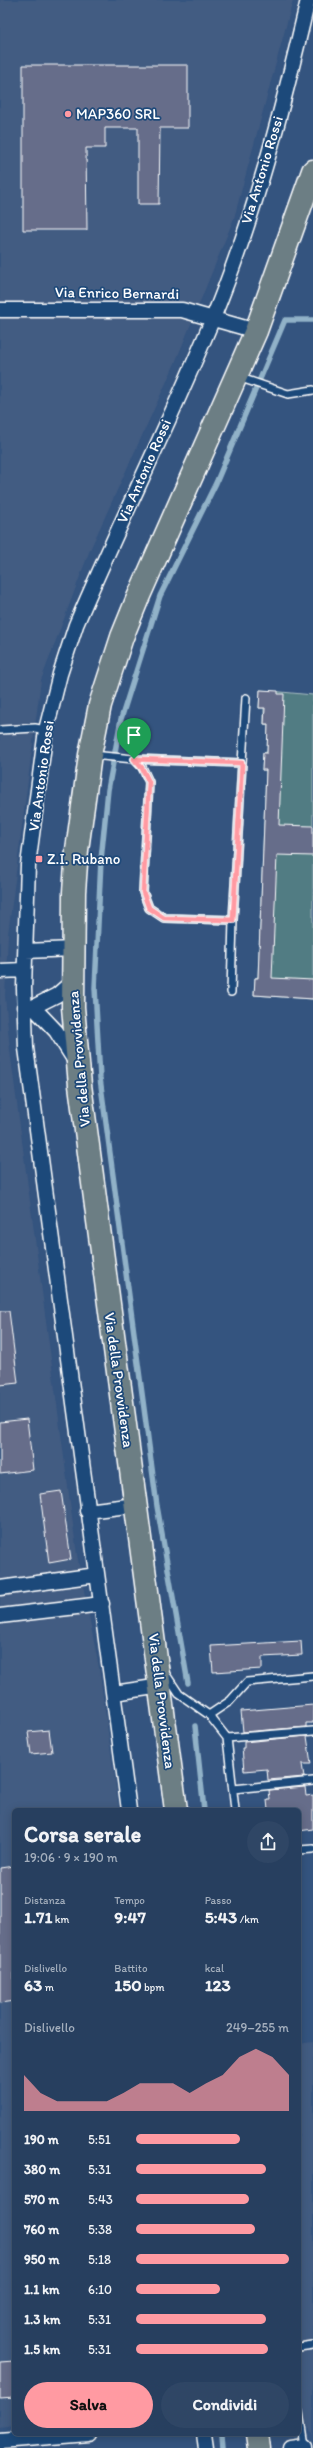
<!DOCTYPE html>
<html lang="it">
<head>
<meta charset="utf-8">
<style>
  :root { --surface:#273f5f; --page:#2f4665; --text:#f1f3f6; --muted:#a4afbd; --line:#435874; --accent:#ff9aa2 }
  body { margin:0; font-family:Itim,sans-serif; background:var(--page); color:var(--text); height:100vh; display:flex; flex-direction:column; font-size:15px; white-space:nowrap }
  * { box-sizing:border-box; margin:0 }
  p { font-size:13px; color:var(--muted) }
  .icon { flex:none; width:22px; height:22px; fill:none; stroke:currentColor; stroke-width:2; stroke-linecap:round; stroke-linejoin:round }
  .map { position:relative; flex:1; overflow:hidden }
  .drawer { position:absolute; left:12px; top:1808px; width:289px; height:628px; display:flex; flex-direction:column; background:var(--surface); border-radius:6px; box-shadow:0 2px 10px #0003,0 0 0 1px var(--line) }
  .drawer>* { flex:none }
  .pin { position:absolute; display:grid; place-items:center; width:34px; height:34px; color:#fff; margin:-41px -17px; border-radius:50% 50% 50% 0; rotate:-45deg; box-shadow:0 0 4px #0007 }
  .pin .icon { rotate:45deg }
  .round { display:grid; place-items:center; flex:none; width:42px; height:42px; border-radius:21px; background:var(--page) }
  .headline { display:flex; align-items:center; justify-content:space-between; height:68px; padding:0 12px }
  h1 { font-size:22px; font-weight:700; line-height:30px }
  .figures { display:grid; grid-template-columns:repeat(3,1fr); gap:6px; height:68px; padding:4px 12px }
  .figures div { display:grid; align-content:center }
  .figures b { font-size:17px; font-weight:700 }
  .figures small { font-size:11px; font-weight:400 }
  .figures p { font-size:11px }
  .chart { height:112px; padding:8px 12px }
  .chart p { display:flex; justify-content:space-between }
  .chart svg { width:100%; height:72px; margin-top:4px; fill:var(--accent); opacity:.7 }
  .button { display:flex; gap:8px; margin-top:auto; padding:8px 12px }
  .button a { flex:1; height:46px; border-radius:24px; background:var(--accent); color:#111; font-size:16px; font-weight:700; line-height:46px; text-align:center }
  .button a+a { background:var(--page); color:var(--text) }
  ul { padding:0 12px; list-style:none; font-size:13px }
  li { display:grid; grid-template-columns:64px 48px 1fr; align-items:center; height:30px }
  li i { height:10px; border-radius:5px; background:var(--accent) }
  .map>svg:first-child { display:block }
  .built { fill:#435c82 }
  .green { fill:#517b83; stroke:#a8bdc1 }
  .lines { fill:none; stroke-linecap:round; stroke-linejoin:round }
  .stream { stroke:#91b2c8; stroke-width:5.5 }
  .building { fill:#666d8a; stroke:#fff }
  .lane-casing { stroke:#fff; stroke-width:10 }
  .street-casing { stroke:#fff; stroke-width:17 }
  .primary-casing { stroke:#fff; stroke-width:25 }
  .lane { stroke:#1f4a7a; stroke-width:7 }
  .street { stroke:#1f4a7a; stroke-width:14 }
  .primary { stroke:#6c7e84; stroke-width:22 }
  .route-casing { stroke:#fff; stroke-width:8 }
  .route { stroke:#ff9aa2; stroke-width:5 }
  .poi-dot { fill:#ff9aa2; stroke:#1f4a7a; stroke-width:1.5 }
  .labels { text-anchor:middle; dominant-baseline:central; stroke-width:3.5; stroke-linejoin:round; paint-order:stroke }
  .poi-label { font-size:15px; fill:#fff; stroke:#1f4a7a; text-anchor:start }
  .street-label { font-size:15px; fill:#fff; stroke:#1f4a7a }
</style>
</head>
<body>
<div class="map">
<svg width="313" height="2448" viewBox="0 0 313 2448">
  <rect width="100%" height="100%" fill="#34547f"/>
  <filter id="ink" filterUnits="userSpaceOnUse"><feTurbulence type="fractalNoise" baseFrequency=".025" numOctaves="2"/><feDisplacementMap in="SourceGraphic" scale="8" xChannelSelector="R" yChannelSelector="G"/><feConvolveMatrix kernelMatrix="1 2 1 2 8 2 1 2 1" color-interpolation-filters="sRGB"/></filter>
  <g filter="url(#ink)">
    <path class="built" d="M0 0H293L234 218 175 363 89 552 41 680 8 934 5 996 10 1051 77 1555 99 1668 119 1810H14V2426L0 2428Z
      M313 2042V2435L308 2426 299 2427V2044Z"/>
    <path class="green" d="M260 690 313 695V999L254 995 255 978 258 977 266 770H262L263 753 267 752 268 725 264 724V708H259Z"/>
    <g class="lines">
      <path class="stream" d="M188 1683 157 1506 100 1078 95 988 101 860 108 790 121 719 160 596 216 483 285 320H313
        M195 1726 204 1810
        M222 2434 223 2448"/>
    </g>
    <path class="building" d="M23 65H188V128H160L159 204H138V128H105V148H86L87 230H23Z
      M260 690 278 691V694H284L279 825 313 826V856L277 855 272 978 313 980V999L254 995 255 978H258L266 770H262L263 753H267L268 724H264L265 708H259Z
      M0 1311H9L18 1383 0 1385Z
      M27 1419 33 1470 0 1474V1422Z
      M61 1491 71 1559 49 1563 40 1494Z
      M301 1641 302 1655 262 1657V1669L213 1672 211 1646Z
      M313 1705V1723H306V1727L243 1732 241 1711Z
      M49 1730 52 1752 31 1754 28 1732Z
      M307 1736 311 1764H302L304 1777 268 1780 267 1769 244 1771 242 1748H244V1742Z
      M305 1787 306 1796 313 1795V1829L299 1831V1810H268L267 1800H270L269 1790Z
      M14 1866V2001L0 2003V1868Z
      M14 2361V2397L0 2398V2362Z"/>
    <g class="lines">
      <defs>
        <path id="lane" d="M238 377 288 394 313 390
          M0 730 35 728 46 730
          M92 755 134 759 242 763 233 920 164 918 149 908 143 892 149 782 142 767 134 759
          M242 763 246 698
          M231 992 233 920
          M165 1673 179 1694 209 1715 227 1738 235 1810
          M209 1715 230 1701 247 1682 313 1676
          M227 1738 313 1731
          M233 1789 313 1781
          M299 1850 313 1849
          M299 2347 313 2345
          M299 2412 304 2446"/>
        <path id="street" d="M0 310H182L256 331
          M26 951 73 949
          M0 971 24 970
          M24 1007H33L56 1031 75 1061
          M33 1007 57 995 73 981
          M87 1511 136 1505
          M0 1588 97 1575
          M0 1616 102 1604
          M114 1693 161 1686
          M129 1810 26 1048 24 988 28 865 46 730 60 674 76 625C120 522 170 422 213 318 255 216 283 107 308 0
          M204 2434 206 2448
          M0 2441 88 2434
          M290 2448 304 2446V2448"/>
        <path id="primary" d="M176 1810 80 1085 73 1007 74 892 77 850 90 755 100 705 122 637 137 600 256 331 313 171
          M257 2434 259 2448"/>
      </defs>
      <use href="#lane" class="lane-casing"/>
      <use href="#street" class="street-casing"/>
      <use href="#primary" class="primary-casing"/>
      <use href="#lane" class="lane"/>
      <use href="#street" class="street"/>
      <use href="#primary" class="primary"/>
    </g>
  </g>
  <g class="lines" filter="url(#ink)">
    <defs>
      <path id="route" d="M134 759 242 763 233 920 164 918 149 908 143 892 149 782 142 768Z"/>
    </defs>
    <use href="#route" class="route-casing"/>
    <use href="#route" class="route"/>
  </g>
  <g class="poi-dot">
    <circle cx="68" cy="114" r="4"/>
    <rect x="35" y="855" width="8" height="8" rx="2"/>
  </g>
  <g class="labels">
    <g class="poi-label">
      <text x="76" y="114">MAP360 SRL</text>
      <text x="47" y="859">Z.I. Rubano</text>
    </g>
    <g class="street-label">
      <text transform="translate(262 170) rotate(-73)">Via Antonio Rossi</text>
      <text transform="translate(117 293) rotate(1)">Via Enrico Bernardi</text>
      <text transform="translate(144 471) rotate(-66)">Via Antonio Rossi</text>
      <text transform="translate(41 776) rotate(-82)">Via Antonio Rossi</text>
      <text transform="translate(79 1059) rotate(-95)">Via della Provvidenza</text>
      <text transform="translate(119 1380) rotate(82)">Via della Provvidenza</text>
      <text transform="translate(162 1701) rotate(83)">Via della Provvidenza</text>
    </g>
  </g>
</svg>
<div class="pin" style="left:134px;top:759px;background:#1e9e55"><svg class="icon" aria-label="arrive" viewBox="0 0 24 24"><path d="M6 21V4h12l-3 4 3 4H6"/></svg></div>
<section class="drawer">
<div class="headline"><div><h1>Corsa serale</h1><p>19:06 · 9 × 190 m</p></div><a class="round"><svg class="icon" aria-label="share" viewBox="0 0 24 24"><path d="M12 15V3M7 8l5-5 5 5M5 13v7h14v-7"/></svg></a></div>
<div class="figures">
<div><p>Distanza</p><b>1.71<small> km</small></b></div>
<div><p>Tempo</p><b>9:47</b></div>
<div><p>Passo</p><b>5:43<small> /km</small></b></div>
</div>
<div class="figures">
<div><p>Dislivello</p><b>63<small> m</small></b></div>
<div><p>Battito</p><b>150<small> bpm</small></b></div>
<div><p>kcal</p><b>123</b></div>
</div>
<div class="chart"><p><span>Dislivello</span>249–255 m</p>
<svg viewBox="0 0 160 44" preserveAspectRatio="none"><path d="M0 44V22L10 33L20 38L30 38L40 38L50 38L60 33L70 27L80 27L90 27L100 33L110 27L120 22L130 11L140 6L150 11L160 22V44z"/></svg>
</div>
<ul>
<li><b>190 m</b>5:51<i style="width:68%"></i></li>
<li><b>380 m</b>5:31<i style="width:85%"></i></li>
<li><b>570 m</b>5:43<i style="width:74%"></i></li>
<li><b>760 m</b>5:38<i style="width:78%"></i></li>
<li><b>950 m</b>5:18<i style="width:100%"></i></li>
<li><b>1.1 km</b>6:10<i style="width:55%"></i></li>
<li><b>1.3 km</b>5:31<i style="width:85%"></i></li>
<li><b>1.5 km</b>5:31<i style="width:86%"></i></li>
</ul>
<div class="button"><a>Salva</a><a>Condividi</a></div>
</section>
</div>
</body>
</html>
